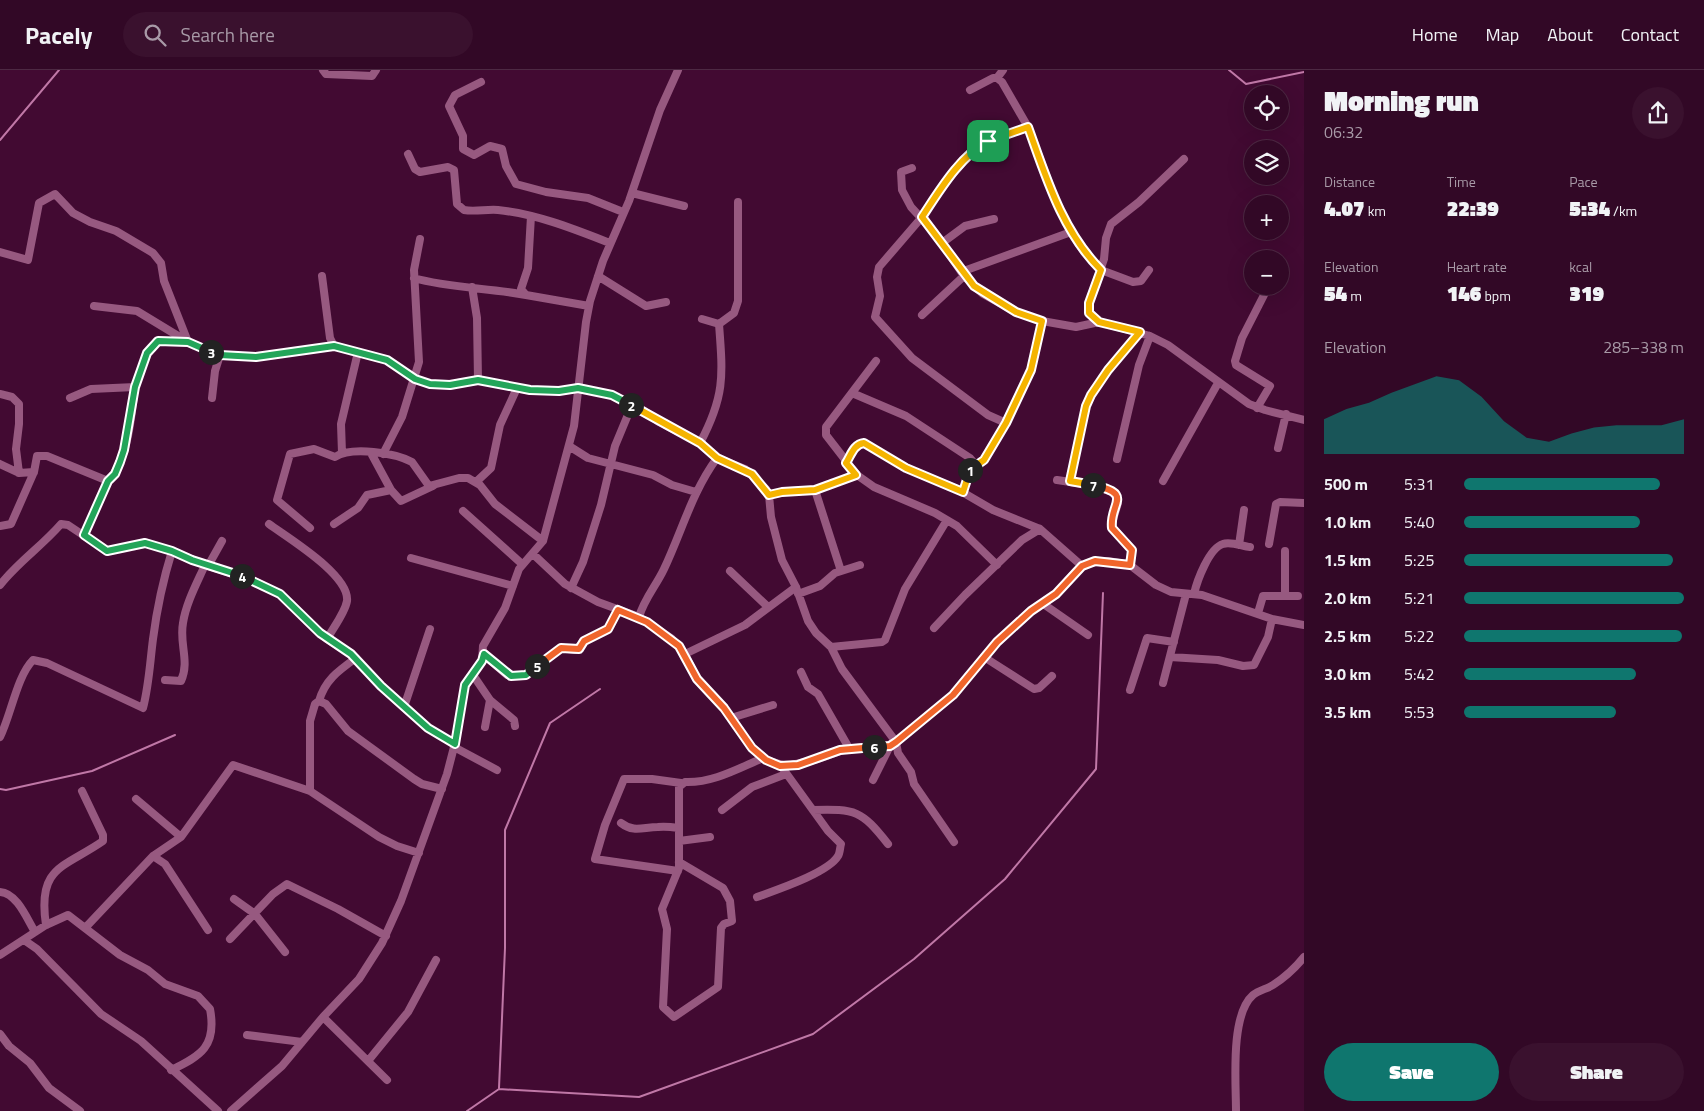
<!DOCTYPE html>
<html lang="en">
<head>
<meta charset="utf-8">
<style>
  :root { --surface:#320826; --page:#3a112e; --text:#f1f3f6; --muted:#a89aa7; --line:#4d2943; --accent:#0f766e }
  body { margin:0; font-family:"Titillium Web",sans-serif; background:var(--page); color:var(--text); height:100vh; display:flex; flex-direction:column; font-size:19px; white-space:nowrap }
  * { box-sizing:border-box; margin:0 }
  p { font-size:16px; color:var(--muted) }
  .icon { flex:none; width:28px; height:28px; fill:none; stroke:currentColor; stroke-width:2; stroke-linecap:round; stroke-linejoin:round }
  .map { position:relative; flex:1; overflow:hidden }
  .drawer { display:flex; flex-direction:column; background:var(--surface); width:400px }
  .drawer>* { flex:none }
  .controls { position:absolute; left:1244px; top:15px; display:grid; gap:10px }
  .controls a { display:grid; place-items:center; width:45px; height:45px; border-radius:50%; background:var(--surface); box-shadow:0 5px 20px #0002,0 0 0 1px var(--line); font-size:25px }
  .pin { position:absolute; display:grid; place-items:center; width:42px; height:42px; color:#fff; margin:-21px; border-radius:10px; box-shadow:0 2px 8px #0006 }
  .km { position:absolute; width:25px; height:25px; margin:-12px; border-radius:50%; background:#222; color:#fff; font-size:14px; line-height:25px; text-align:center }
  .round { display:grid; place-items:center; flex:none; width:52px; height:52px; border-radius:26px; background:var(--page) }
  .summary { display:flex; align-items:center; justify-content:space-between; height:85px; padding:0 20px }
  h1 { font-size:28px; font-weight:800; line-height:38px }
  .metrics { display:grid; grid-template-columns:repeat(3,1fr); gap:8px; height:85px; padding:5px 20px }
  .metrics div { display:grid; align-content:center }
  .metrics b { font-size:21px; font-weight:800 }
  .metrics small { font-size:14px; font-weight:400 }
  .metrics p { font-size:14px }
  .chart { height:140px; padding:10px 20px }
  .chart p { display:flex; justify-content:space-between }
  .chart svg { width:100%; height:90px; margin-top:5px; fill:var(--accent); opacity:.7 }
  .cta { display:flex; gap:10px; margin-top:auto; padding:10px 20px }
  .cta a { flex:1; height:58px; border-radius:30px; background:var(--accent); color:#fff; font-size:20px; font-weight:800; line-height:58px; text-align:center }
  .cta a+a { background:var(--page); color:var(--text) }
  ul { padding:0 20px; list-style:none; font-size:16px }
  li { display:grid; grid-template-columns:80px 60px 1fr; align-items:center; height:38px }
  li i { height:12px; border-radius:6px; background:var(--accent) }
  header { display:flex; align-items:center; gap:30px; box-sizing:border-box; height:70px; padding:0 25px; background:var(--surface); border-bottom:1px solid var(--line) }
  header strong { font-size:24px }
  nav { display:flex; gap:28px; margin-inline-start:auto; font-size:18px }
  .search { width:350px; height:45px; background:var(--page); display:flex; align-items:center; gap:12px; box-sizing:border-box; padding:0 18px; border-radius:28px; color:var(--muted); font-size:19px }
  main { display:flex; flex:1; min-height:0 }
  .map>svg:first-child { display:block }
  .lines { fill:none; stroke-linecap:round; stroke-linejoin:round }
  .stream { stroke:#c078a7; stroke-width:2 }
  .minor { stroke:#975980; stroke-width:8 }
  .split-1-casing { stroke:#fff; stroke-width:10 }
  .split-2-casing { stroke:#fff; stroke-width:10 }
  .split-3-casing { stroke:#fff; stroke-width:10 }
  .split-4-casing { stroke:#fff; stroke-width:10 }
  .split-5-casing { stroke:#fff; stroke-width:10 }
  .split-6-casing { stroke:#fff; stroke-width:10 }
  .split-7-casing { stroke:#fff; stroke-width:10 }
  .split-8-casing { stroke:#fff; stroke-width:10 }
  .split-1 { stroke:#f5b400; stroke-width:6 }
  .split-2 { stroke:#f5b400; stroke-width:6 }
  .split-3 { stroke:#22a559; stroke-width:6 }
  .split-4 { stroke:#22a559; stroke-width:6 }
  .split-5 { stroke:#22a559; stroke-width:6 }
  .split-6 { stroke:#f0652b; stroke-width:6 }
  .split-7 { stroke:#f0652b; stroke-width:6 }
  .split-8 { stroke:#f5b400; stroke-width:6 }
</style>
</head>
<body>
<header>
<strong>Pacely</strong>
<div class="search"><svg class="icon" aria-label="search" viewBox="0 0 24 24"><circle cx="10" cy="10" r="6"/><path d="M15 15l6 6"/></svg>Search here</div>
<nav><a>Home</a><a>Map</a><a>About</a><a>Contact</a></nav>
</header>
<main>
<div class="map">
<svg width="1304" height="1041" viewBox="0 0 1304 1041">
  <rect width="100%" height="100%" fill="#420a32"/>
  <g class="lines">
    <path class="stream" d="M1229 0 1246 14 1304 2
      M0 70 59 0
      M0 719 6 720 92 701 175 665
      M499 1018 505 878V760L550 653 600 619
      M467 1041 499 1019 639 1027 813 964 914 889 1005 809 1096 699 1103 523"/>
    <path class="minor" d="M323 0 326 4 372 6 376 0
      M997 8 1003 0
      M481 12 455 25 449 36 463 66V79L474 85 490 76 502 79 506 96 516 114 546 122 588 128 623 142
      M970 20 993 8H997L1002 12 1028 57 1057 134 1071 162 1084 182 1101 200 1133 212 1141 211 1149 200
      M1028 57 988 71 971 83 943 115 922 147 879 197 877 207 880 226 875 247 912 288 988 345 1006 353 1031 300 1042 251
      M408 84 415 99 420 102 448 97 454 100 457 134 464 140C475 142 487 139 498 140 537 144 574 159 610 173
      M912 98 901 102 902 120 911 137 935 163 964 206 983 224 1016 242 1042 251 1076 257 1099 252 1150 266 1168 275 1249 334 1265 340 1304 350
      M632 123 684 136
      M531 146 528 198 521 219 526 225 589 236
      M942 173 965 156 994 149
      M0 182 28 190 39 133 55 124 73 143 90 152 116 161 153 183 161 193 164 211 188 272 137 241 94 236
      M961 202 1071 162
      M322 206 330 268 334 276
      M598 206 646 236 666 232
      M414 208C448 218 490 218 526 225
      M472 217 477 248 478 310
      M922 245 964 206
      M1099 252 1089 243V233L1104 189 1106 168 1111 154 1139 132 1184 89
      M719 254 734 243 738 231V132
      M876 291 826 357V365L857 405 874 417 935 443 957 456 997 495
      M852 323 906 346 970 388 975 394
      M0 324 12 327 19 334V354L16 379 19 403
      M70 328 91 319 135 317 147 283 157 271 188 272 220 285 256 287 334 276 387 290 415 309 430 314 450 315 478 310 529 320 559 321 578 318 612 325 643 340 659 352 700 373 717 388 745 399 766 419 769 425 771 447 782 490 796 517 808 551 816 563 831 577 842 599 896 672 898 683 911 702 914 714 954 772
      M212 328 215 301 220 285
      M1257 338 1270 316 1236 295 1235 291 1242 268 1264 225
      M700 373C725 326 723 306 719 254L702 249
      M569 376 588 388 653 405 672 415 696 422
      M1278 378 1286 344
      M342 383 341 354 358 282
      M371 383 391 420 401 431 433 416
      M383 384 402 347 419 292 414 200 420 169
      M1117 389 1139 295 1150 266
      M846 393 857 375 864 373 906 398 957 419 993 440 1040 459 1082 496
      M0 394 19 403 34 402
      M1057 410 1097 416 1114 423 1118 433 1112 453 1113 458 1132 480 1130 495
      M108 411C129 388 131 347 135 317
      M1070 411 1086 336C1099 308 1120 286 1140 263
      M1163 411 1218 313
      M476 412 491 398 500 355 517 318
      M815 420 841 501
      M963 422 971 399 984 389 1006 353
      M769 425 789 421 815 420 857 405
      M463 441 522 494
      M269 454C288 468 350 505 347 531 345 543 333 558 327 569
      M334 454 358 438 367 425 391 420
      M0 456 11 454 34 402 37 386H47L108 411 84 465
      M310 458 277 430 290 384 314 379 335 387C352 376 395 383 412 392L429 416 459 408H468L480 415 495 434 543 471
      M1269 474 1276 434 1280 432 1304 433
      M1239 475 1244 440
      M533 484 565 514 598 532 639 547 671 568 685 584 697 609 724 638 752 678 766 690 787 696 818 689 849 678 884 677 896 672 953 625 997 572 1031 541 1056 524 1076 501 1088 493 1108 491 1130 495 1156 515 1171 522 1202 525 1272 549 1304 555
      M411 488 513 516
      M208 496 222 471
      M730 501 767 536
      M0 515C18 492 42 476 61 454L68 455 107 481 145 473 172 481
      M571 518 583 492 601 435 615 376 632 335
      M798 524 820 516 835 503 860 495
      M1194 524C1197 511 1209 478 1223 474 1230 471 1242 476 1250 477
      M1285 526V481
      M1042 533 1088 565
      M1258 543 1263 526H1298
      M639 547C644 529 656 516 664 499 682 461 692 422 717 388
      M934 558 965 525 1022 470 1040 459
      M831 577 882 572 885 570 905 519 947 450
      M483 584 507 605 524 606 561 578 575 580 579 579 583 571 608 559 618 539
      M685 584 745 555 796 517
      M984 587 1034 619 1039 618 1052 606
      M1170 587 1218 590 1243 596 1254 595 1268 567 1272 549
      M801 602 808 617 818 624 849 678
      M473 605 490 630 485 657
      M165 610 181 611C190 591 179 574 183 553 186 533 197 513 205 495
      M1163 613 1186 524
      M1130 620 1147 568 1174 572
      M490 630 514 650 515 656
      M319 631C325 610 338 601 356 588
      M404 637 430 559
      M731 648 773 635
      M0 667C11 645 17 606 33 590L47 593 143 638C149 615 150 592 153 569 157 538 163 510 172 481L205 495 252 510 280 524 327 569 351 584 381 616 428 658 455 674
      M454 677 497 700
      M873 710 890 676
      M310 721V651L315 634 319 631 326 634 348 661 414 709 422 714 442 719
      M136 729 181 767
      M722 740 752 717 786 704
      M813 740C856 739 861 740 888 774
      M621 753C634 763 643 757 658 757 665 756 672 757 679 758
      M679 771 710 767
      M153 786 165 794 208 860
      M679 792 723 818 730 831 732 851 724 854 721 858 718 917 674 947 663 937 667 859 662 839 679 798V717L685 712C713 713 737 699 763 688
      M678 801 595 789 605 755 624 709H652L681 713
      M0 822C17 823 27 849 35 862
      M757 827C776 820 828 803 838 786 840 783 840 777 841 774L828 761 781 696
      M234 829 255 844 285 882
      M46 855C37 796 64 798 103 771V765L82 721
      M86 857 153 786 181 767 233 695 310 721 379 767 397 776 419 783
      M230 869 273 824 287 814 338 839 386 866
      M24 870 37 879 101 944 141 971 218 1041
      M0 885 46 855 68 845 120 885 148 900 165 914 198 926 210 939C217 976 201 986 171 1000
      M323 947 387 1010
      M0 964 9 976 30 993 49 1018 80 1041
      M247 965 302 972
      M368 991 408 942 436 890
      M231 1041 282 996 323 947 359 909 382 873 401 831 447 704 454 677 465 615 482 591 483 576 505 538 519 499 543 471 574 356 586 252 590 231 603 191 629 131 660 40 678 0
      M1236 1041C1236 1013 1230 945 1253 925 1259 920 1267 919 1273 915 1284 908 1296 897 1304 887"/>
  </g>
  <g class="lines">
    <defs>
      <path id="split-1" d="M970 400 984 390 1006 353 1031 300 1042 251 1016 242 974 216 922 147C940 120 959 87 988 71"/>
      <path id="split-2" d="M631 335 700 373 717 388 752 404 769 425 782 422 815 420 856 405 846 393C851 385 854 374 864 373L906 398 963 422 970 400"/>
      <path id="split-3" d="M211 282 220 285 256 287 334 276 387 290 415 309 430 314 450 315 478 310 530 320 559 321 578 318 612 325 631 335"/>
      <path id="split-4" d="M211 282 188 272 158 271 147 283 135 317 124 380 120 392 115 404 108 411 84 465 107 481 145 473 172 481 192 490 242 506"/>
      <path id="split-5" d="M242 506 280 524 320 563 351 584 381 616 428 658 455 674 465 615 482 591 484 584 511 606 526 605 537 596"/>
      <path id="split-6" d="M537 596 561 578 579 579 584 571 608 559 618 540 647 552 679 576 697 609 724 638 752 678 766 690 780 696 798 695 840 680 874 677"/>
      <path id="split-7" d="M874 677 890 676 896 672 953 625 997 572 1031 541 1056 524 1082 496 1095 491 1130 495 1132 480 1112 458C1109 433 1135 424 1093 415"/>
      <path id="split-8" d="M988 71 1028 57C1046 107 1062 161 1101 200L1089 233V243L1099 252 1140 262 1108 300 1091 325 1086 336 1070 411 1093 415"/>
    </defs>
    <use href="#split-1" class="split-1-casing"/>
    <use href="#split-2" class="split-2-casing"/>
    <use href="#split-3" class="split-3-casing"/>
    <use href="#split-4" class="split-4-casing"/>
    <use href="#split-5" class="split-5-casing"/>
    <use href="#split-6" class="split-6-casing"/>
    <use href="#split-7" class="split-7-casing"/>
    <use href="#split-8" class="split-8-casing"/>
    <use href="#split-1" class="split-1"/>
    <use href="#split-2" class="split-2"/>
    <use href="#split-3" class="split-3"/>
    <use href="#split-4" class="split-4"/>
    <use href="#split-5" class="split-5"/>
    <use href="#split-6" class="split-6"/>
    <use href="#split-7" class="split-7"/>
    <use href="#split-8" class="split-8"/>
  </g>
</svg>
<div class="controls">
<a><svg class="icon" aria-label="locate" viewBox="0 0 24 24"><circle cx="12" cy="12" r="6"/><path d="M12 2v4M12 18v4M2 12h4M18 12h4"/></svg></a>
<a><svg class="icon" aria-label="layers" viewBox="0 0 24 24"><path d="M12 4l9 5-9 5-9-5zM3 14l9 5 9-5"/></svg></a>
<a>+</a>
<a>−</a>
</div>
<div class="pin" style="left:988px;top:71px;background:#1e9e55"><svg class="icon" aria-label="arrive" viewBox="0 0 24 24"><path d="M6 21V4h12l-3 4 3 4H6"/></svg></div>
<b class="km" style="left:970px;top:400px">1</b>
<b class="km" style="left:631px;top:335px">2</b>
<b class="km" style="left:211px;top:282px">3</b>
<b class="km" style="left:242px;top:506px">4</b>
<b class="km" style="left:537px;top:596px">5</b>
<b class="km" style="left:874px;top:677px">6</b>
<b class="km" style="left:1093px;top:415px">7</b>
</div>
<section class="drawer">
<div class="summary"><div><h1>Morning run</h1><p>06:32</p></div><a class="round"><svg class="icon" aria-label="share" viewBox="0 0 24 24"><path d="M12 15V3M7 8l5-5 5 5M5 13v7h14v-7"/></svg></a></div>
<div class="metrics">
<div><p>Distance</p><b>4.07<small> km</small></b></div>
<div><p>Time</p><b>22:39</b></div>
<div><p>Pace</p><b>5:34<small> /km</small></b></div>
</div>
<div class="metrics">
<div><p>Elevation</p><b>54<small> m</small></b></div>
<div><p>Heart rate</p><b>146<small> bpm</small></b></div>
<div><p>kcal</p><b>319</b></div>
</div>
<div class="chart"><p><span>Elevation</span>285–338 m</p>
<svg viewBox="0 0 160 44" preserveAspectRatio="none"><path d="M0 44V27L10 22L20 19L30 14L40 10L50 6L60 8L70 16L80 28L90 36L100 38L110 34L120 31L130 30L140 30L150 30L160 27V44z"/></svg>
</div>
<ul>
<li><b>500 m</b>5:31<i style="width:89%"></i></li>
<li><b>1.0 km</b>5:40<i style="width:80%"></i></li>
<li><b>1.5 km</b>5:25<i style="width:95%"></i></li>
<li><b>2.0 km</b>5:21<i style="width:100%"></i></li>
<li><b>2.5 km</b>5:22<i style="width:99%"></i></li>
<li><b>3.0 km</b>5:42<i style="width:78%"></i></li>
<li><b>3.5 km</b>5:53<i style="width:69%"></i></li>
</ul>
<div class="cta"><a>Save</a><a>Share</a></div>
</section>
</main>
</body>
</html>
